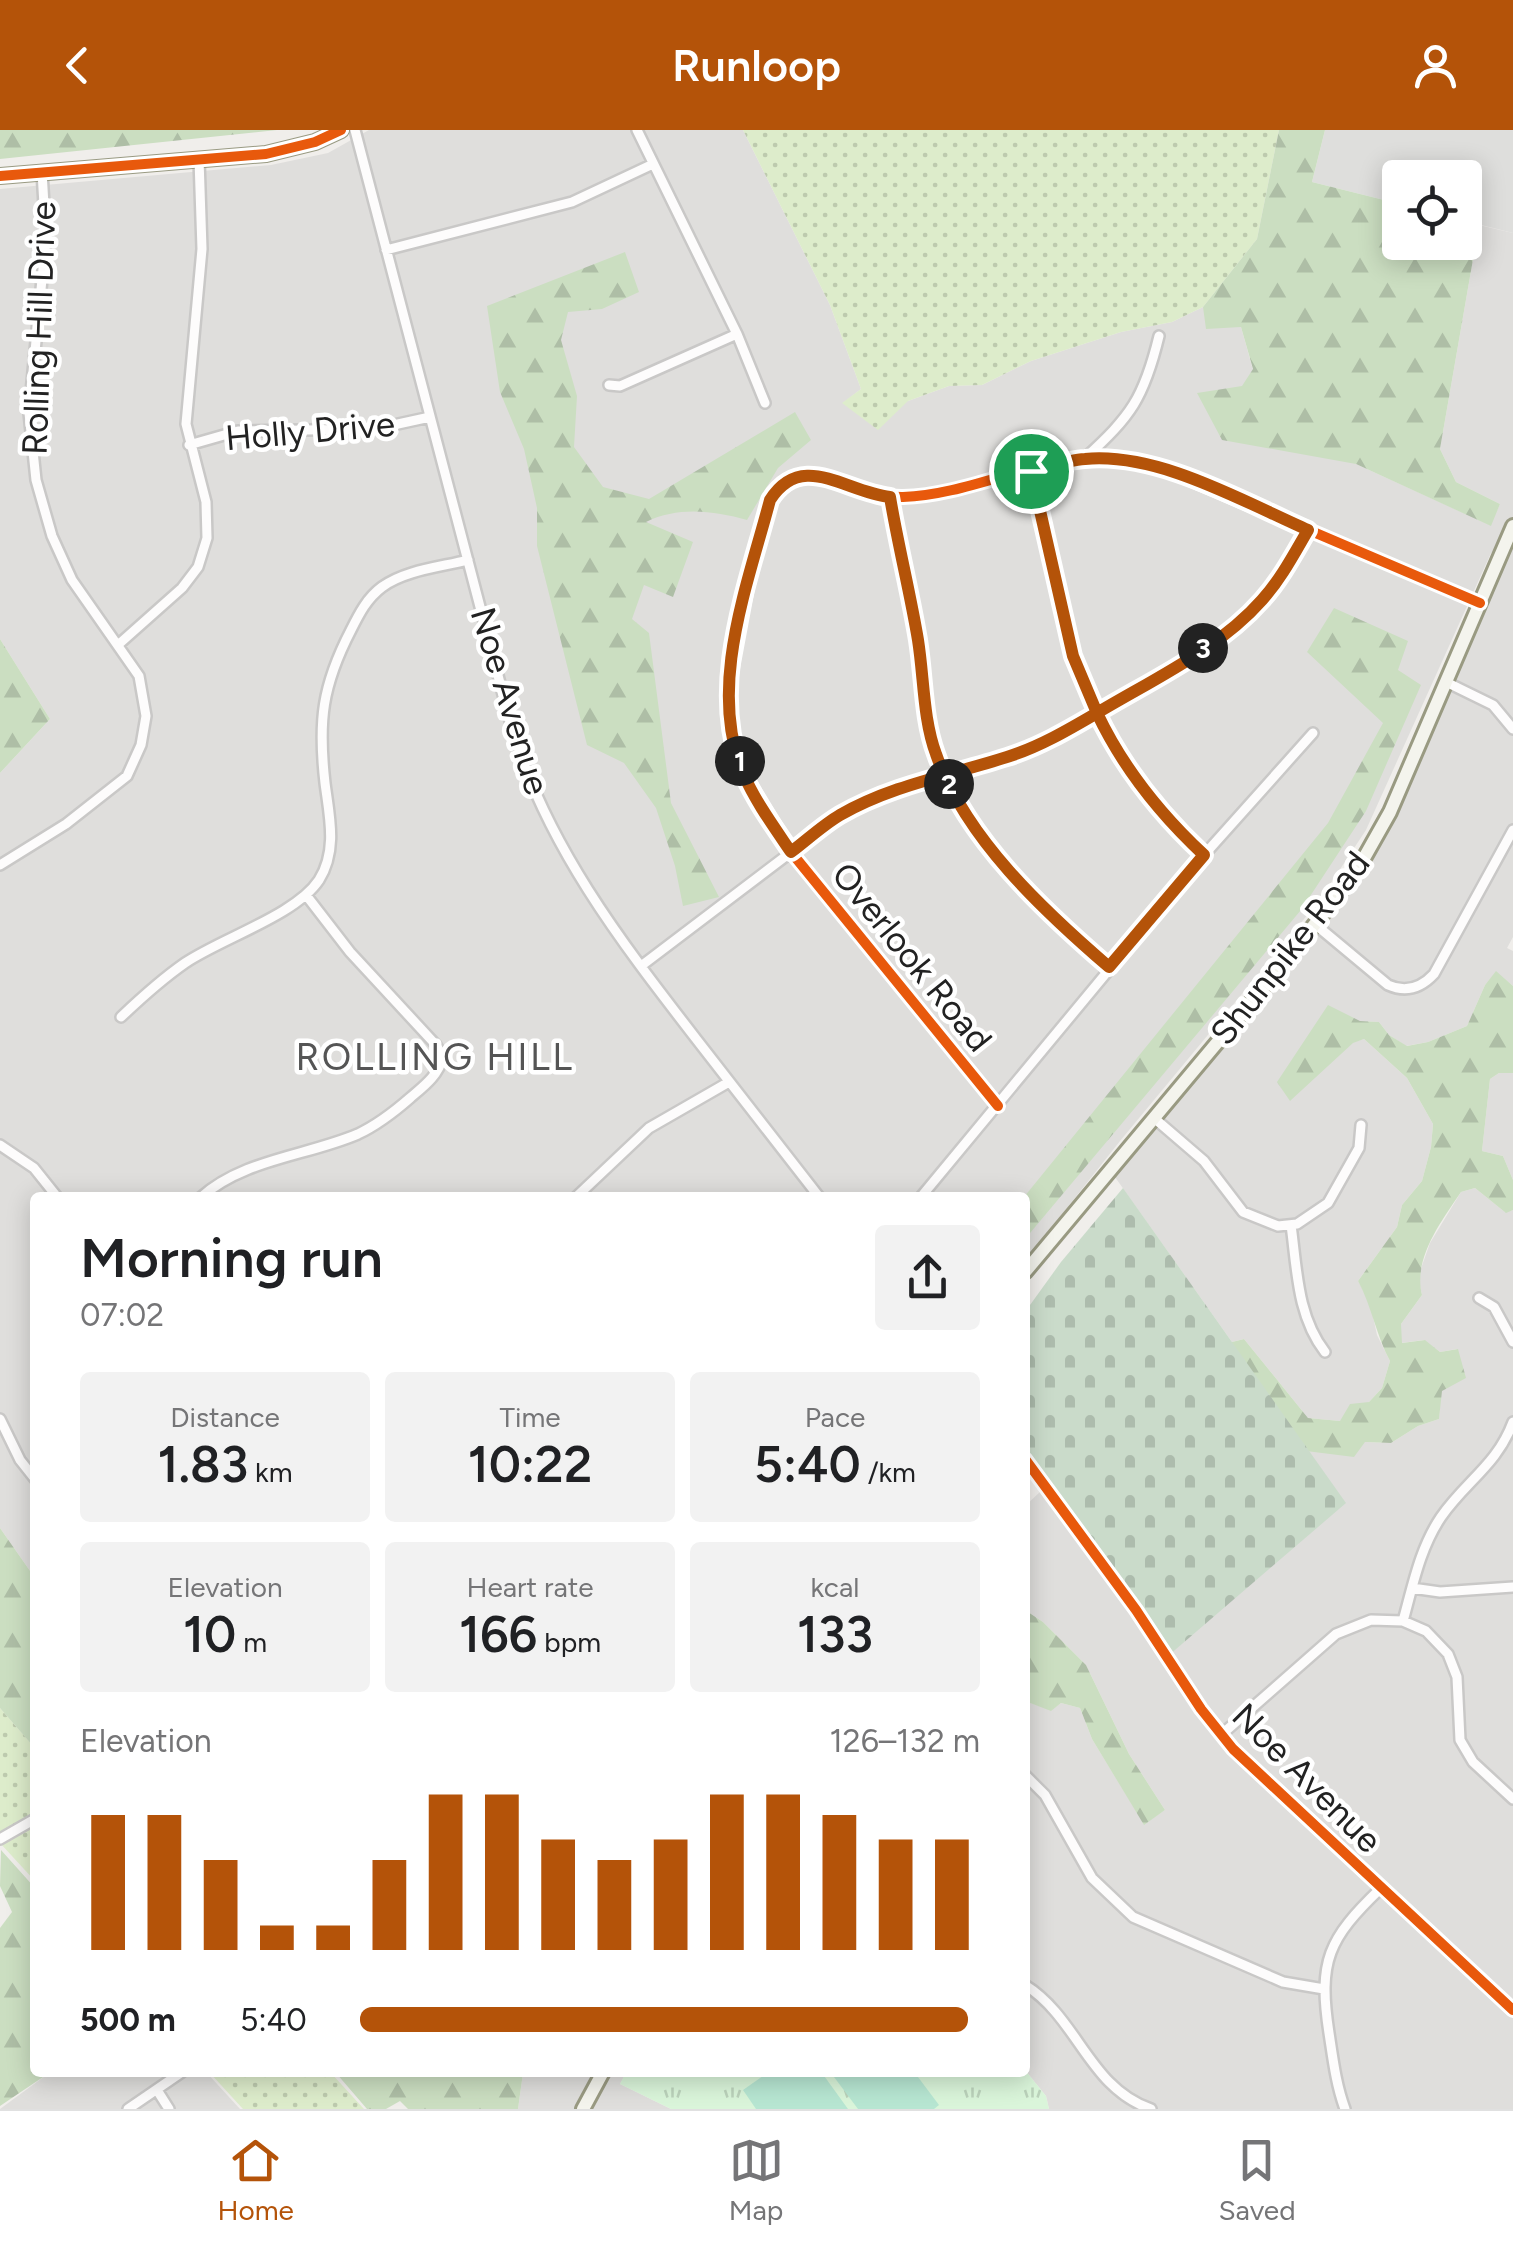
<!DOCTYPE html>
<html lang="en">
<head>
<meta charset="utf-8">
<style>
  :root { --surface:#fff; --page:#f2f2f2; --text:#202124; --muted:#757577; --line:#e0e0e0; --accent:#b45309 }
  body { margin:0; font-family:Figtree,sans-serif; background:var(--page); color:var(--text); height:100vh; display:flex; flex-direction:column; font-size:38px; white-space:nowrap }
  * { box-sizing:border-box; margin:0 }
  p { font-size:32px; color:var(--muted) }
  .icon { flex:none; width:55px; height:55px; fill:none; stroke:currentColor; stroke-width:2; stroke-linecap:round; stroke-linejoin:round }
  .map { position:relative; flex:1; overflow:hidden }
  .side { position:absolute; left:30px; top:1062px; width:1000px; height:885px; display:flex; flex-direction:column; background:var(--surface); border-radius:10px; box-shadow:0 5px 25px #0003 }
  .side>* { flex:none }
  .buttons { position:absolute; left:1382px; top:30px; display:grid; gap:20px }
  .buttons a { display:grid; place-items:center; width:100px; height:100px; border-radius:10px; background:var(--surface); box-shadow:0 5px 25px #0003; font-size:50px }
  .pin { position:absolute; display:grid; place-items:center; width:85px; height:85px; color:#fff; margin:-42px; border:5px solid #fff; border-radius:50%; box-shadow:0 2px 10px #0007 }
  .km { position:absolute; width:50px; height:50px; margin:-25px; border-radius:50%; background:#222; color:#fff; font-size:28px; line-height:50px; text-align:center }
  .round { display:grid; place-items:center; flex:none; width:105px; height:105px; border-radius:10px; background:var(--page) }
  .overview { display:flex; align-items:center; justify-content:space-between; height:170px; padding:0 50px }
  h1 { font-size:55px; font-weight:600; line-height:75px }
  .stats { display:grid; grid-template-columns:repeat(3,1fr); gap:15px; height:170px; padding:10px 50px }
  .stats div { display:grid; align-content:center; border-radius:10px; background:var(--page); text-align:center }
  .stats b { font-size:50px; font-weight:600 }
  .stats small { font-size:28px; font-weight:400 }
  .stats p { font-size:28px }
  .chart { height:280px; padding:20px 50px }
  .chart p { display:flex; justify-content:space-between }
  .chart svg { width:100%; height:180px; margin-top:10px; stroke:var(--accent); stroke-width:6 }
  ul { padding:0 50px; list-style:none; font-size:32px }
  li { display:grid; grid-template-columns:160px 120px 1fr; align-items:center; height:75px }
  li i { height:25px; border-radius:12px; background:var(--accent) }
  header { display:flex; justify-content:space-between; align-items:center; height:130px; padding:0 50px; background:var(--accent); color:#fff; font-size:45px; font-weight:600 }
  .tab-bar { display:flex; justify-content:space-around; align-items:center; height:140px; border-top:2px solid var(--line); background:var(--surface); font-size:28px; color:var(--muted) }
  .tab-bar a { display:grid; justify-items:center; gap:5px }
  .tab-bar .active { color:var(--accent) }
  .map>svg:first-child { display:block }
  .residential { fill:#dfdedc }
  .religious { fill:#dededc }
  .grass { fill:url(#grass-dots) }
  .forest { fill:url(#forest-firs) }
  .cemetery { fill:url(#cemetery-stones) }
  .park { fill:url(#park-tufts) }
  .pitch { fill:#b7e6d2 }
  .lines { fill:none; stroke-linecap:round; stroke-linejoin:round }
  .minor-casing { stroke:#c9c8c7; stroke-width:14 }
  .secondary-casing { stroke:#999a82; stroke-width:18 }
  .minor { stroke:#fdfcfc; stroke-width:9 }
  .secondary { stroke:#f4f4ed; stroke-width:12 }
  .cycleway-casing { stroke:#fff; stroke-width:16 }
  .cycleway { stroke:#e8590c; stroke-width:10 }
  .route-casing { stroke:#fff; stroke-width:20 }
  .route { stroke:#b45309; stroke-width:12 }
  .labels { text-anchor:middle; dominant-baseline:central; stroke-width:9; stroke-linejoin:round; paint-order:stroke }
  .street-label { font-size:35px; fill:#222; stroke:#fff }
  .neighbourhood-label { font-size:38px; letter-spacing:2.5px; fill:#555; stroke:#fff }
</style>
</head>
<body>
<header><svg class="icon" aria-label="back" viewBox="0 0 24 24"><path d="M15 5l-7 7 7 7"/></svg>Runloop<svg class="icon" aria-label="person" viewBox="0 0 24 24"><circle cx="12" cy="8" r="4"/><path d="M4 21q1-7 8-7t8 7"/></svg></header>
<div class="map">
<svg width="1513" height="1979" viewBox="0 0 1513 1979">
  <defs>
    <pattern id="grass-dots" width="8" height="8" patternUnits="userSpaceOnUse" patternTransform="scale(2.5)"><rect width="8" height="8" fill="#ddeccb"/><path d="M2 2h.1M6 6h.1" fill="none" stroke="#bdcaae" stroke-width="1.8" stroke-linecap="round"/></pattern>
    <pattern id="forest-firs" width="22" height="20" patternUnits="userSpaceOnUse" patternTransform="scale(2.5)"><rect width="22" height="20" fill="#cbdec1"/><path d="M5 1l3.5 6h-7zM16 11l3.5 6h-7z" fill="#aebea6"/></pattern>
    <pattern id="cemetery-stones" width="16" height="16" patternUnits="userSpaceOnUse" patternTransform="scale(2.5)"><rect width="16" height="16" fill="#cadbca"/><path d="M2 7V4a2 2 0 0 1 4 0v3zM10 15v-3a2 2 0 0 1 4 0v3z" fill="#adbcad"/></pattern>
    <pattern id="park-tufts" width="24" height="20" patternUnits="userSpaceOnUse" patternTransform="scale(2.5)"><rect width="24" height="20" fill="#daf5da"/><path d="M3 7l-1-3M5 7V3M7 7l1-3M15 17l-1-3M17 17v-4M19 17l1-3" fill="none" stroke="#bbd2bb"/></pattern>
  </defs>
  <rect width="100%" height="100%" fill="#f0eeeb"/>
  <path class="residential" d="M369 0H743L830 175 861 259 843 273 908 271 949 256 982 255 1031 231 1121 202 1172 192 1203 177 1241 197 1253 240 1356 334 1490 395 1500 374 1456 352 1440 319 1479 95 1513 103V397L1503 420 1491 423 1366 700 1319 771 1120 1011 1025 1131V1068H35V1448L0 1398V643L50 589 0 509V59L271 35 328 23Z
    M1513 401V807L1507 818 1513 821V856L1496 842 1485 855 1467 896 1428 912 1406 916 1389 905 1379 892 1360 891 1353 912 1364 909 1407 948 1433 994 1431 1017 1422 1051 1402 1075 1397 1097 1358 1151 1370 1173 1377 1205 1390 1231 1382 1258 1369 1272 1340 1291 1308 1288 1244 1209 1232 1212 1110 1040 1359 737Z
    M1512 942 1513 943V1050L1503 1026 1482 1021 1490 949 1499 943Z
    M1475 1058 1505 1082 1513 1080V1979H1049L1046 1966 1025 1940V1571L1051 1580 1061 1573 1080 1578 1092 1609 1144 1694 1165 1680 1129 1624 1086 1535 1043 1492 1025 1480V1376L1041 1361 1025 1343V1330L1345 1373 1308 1321 1365 1312 1391 1313 1418 1296 1439 1289 1441 1261 1457 1219 1440 1222 1424 1210 1401 1213V1194L1422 1165 1418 1147 1430 1113 1461 1062Z
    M206 1942 240 1979H0L49 1943Z
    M610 1942 626 1943 620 1954 671 1979H591Z
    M523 1943H597L579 1979H518Z"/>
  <path class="religious" d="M1325 0H1513V103L1465 91V48H1400V74L1312 52Z"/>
  <path class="grass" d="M743 0H1279L1257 109 1203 177 1172 192 1121 202 1031 231 982 255 949 256 908 271 878 300 842 273 861 259 830 175Z
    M0 1578 35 1618V1751L0 1713Z
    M210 1943H331L364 1979H243Z"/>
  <path class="forest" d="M0 0H277L0 29Z
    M1279 0H1325L1312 52 1400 74V112H1465V91L1479 95 1440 319 1456 352 1500 374 1491 396 1356 334 1222 310 1197 263 1242 256 1253 239 1241 197 1206 199 1203 177 1257 109Z
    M625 122 639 162 602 179 568 182 561 210 577 266 574 317 603 357 649 369 795 282 811 310 778 338 747 390C714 381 679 376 646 392L693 412 673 467 644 455 632 489 649 503 671 673 719 767 683 776 675 736 656 678 624 633 587 615 537 416V378L524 319 500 262 487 176Z
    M1334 478 1408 511 1398 540 1421 555 1366 681 1301 780 1025 1109 1024 1067 1328 693 1383 593 1307 522Z
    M0 509 50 589 0 643Z
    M1496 841 1513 856V943H1499L1490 949 1482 1021 1503 1026 1513 1050V1080L1506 1083 1475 1058 1461 1062C1441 1092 1413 1128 1422 1165L1401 1194 1402 1213 1425 1210 1440 1222 1458 1219 1466 1248 1442 1261 1439 1289 1418 1296 1391 1313 1365 1312 1354 1327 1298 1320 1224 1214 1244 1209 1308 1288 1340 1291 1350 1274 1369 1272 1382 1258 1390 1231C1376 1205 1372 1177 1358 1151L1397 1097 1402 1075 1422 1051 1431 1017 1433 994 1407 948 1364 909 1353 913 1290 971 1277 952 1328 875 1360 891 1379 892 1389 905 1407 916 1428 912 1467 896 1485 855Z
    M0 1398 35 1448 33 1616 0 1578Z
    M1025 1480 1043 1492 1086 1535 1129 1624 1165 1680 1144 1695 1092 1609 1080 1578 1061 1573 1051 1581 1025 1571Z
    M1 1720 35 1758V1942L49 1943 0 1976V1798L12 1782 0 1756Z
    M336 1943H523L518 1979H408L400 1971 386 1979H367Z"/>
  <path class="cemetery" d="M1123 1058 1346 1373 1168 1526 1025 1327V1182L1061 1132Z"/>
  <path class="park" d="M1025 1940 1046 1966 1049 1979H671L620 1954 626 1942H1025Z"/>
  <path class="pitch" d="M767 1943H822L848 1979H756L743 1960Z
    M831 1943H915L939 1975 934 1979H858Z"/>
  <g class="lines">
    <defs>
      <path id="minor" d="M355 0 511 595C545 714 622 813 697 910 738 963 779 1015 820 1068
        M637 0 737 204 765 273
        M386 120 572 72 653 34
        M609 255 620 256 737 204
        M189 315 238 301 375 299 430 287
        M1085 328C1131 286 1144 268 1159 206
        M1031 341 1073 526 1097 583 1129 642 1178 701 1204 725
        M890 367C898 415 910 462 918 510 924 548 923 589 936 624 965 708 1045 781 1109 837
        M119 514 182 458 198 437 207 408 206 372 186 294 202 119 199 29
        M1446 552 1493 575 1513 599
        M0 735 66 694 127 646 141 615 146 586 139 546 72 450 52 406 36 350 29 283 46 108 42 42
        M1316 795 1388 855C1406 863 1421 858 1434 844L1513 700
        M641 836 840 685 896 659 1011 626 1045 613 1214 511 1261 471 1308 400
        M121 887C141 868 162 849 185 833 222 808 296 785 319 750 338 720 329 685 325 653 318 591 322 556 351 500 359 484 367 468 382 457 405 440 441 437 468 430
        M998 976 791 722 742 641 733 605 728 560 747 458 770 370C805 316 850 368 903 367 964 365 1023 334 1084 328 1112 326 1141 334 1168 340L1480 473
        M1154 988 1204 1031 1243 1082 1278 1096 1297 1094 1328 1073 1359 1018 1361 995
        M0 1015 34 1038 58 1068
        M200 1068C243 1029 307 1026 358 1004 377 995 394 982 410 968 424 956 438 946 443 927L436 915 350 822 306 765
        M575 1068 649 998 729 952
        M920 1068 1204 725 1313 603
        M1291 1095C1297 1139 1297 1186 1325 1222
        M1479 1168 1494 1177 1513 1212
        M0 1289 20 1330 35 1349
        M1025 1329 1136 1480 1201 1579 1233 1619 1513 1880
        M1412 1458 1440 1462 1513 1457
        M1403 1491C1413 1455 1420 1418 1441 1387 1466 1351 1497 1335 1513 1292
        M1221 1605 1336 1504 1371 1490 1403 1491 1426 1501 1448 1524 1457 1547 1460 1610 1473 1632 1513 1669
        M1025 1645 1045 1665 1092 1748 1133 1787 1283 1852 1324 1859
        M0 1709 35 1689
        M1025 1855C1078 1888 1089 1958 1151 1979
        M157 1960 169 1979
        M128 1979 182 1942
        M1345 1979C1336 1955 1333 1929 1329 1903 1318 1831 1328 1809 1380 1759"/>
      <path id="secondary" d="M0 46 266 24 315 12 341 0
        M1025 1142 1298 816 1359 737 1390 682 1513 396
        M583 1979 603 1942"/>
    </defs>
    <use href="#minor" class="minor-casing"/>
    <use href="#secondary" class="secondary-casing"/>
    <use href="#minor" class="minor"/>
    <use href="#secondary" class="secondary"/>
    <defs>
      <path id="cycleway" d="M0 46 266 24 315 12 341 0
        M998 976 791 722 742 641 733 605 728 560 747 458 770 370C805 316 850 368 903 367 964 365 1023 334 1084 328 1112 326 1141 334 1168 340L1480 473
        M1025 1329 1136 1480 1201 1579 1233 1619 1513 1880"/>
    </defs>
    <use href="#cycleway" class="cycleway-casing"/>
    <use href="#cycleway" class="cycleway"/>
  </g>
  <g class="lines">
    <defs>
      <path id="route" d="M1031 341 1073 526 1097 583C1068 600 1039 617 1007 627 951 645 892 655 840 685 823 695 807 710 791 722 774 697 755 671 743 643 707 557 748 454 770 370 802 320 845 362 890 367 898 415 910 462 918 510 924 548 923 589 936 624 965 708 1044 781 1109 837L1204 725C1160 684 1123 638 1097 583 1152 550 1219 519 1262 470 1281 449 1294 424 1308 400 1242 371 1158 322 1085 329 1067 330 1048 337 1031 341"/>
    </defs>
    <use href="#route" class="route-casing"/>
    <use href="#route" class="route"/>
  </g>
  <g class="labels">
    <g class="street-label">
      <text transform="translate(39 198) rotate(-88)">Rolling Hill Drive</text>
      <text transform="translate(310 301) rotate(-5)">Holly Drive</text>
      <text transform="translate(510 571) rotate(73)">Noe Avenue</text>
      <text transform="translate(1290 818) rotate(-52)">Shunpike Road</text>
      <text transform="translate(912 827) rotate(51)">Overlook Road</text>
      <text transform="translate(1307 1648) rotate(45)">Noe Avenue</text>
    </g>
    <g class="neighbourhood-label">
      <text x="435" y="927">ROLLING HILL</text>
    </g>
  </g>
</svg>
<div class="buttons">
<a><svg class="icon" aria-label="locate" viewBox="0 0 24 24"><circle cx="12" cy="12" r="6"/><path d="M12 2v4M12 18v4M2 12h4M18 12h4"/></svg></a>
</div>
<div class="pin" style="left:1031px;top:341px;background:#1e9e55"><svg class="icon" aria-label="arrive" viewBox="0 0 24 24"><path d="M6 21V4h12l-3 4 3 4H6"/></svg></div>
<b class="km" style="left:740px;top:631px">1</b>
<b class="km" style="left:949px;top:654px">2</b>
<b class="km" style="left:1203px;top:518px">3</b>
<section class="side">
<div class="overview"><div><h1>Morning run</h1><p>07:02</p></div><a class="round"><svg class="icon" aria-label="share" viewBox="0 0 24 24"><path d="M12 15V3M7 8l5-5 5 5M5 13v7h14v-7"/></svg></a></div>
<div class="stats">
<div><p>Distance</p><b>1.83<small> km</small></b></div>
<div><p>Time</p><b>10:22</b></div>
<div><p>Pace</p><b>5:40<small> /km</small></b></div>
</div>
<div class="stats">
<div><p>Elevation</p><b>10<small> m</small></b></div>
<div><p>Heart rate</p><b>166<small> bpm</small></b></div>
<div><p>kcal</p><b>133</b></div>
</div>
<div class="chart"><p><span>Elevation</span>126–132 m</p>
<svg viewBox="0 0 160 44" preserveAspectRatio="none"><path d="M5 44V11M15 44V11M25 44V22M35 44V38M45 44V38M55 44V22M65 44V6M75 44V6M85 44V17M95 44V22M105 44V17M115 44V6M125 44V6M135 44V11M145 44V17M155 44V17"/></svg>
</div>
<ul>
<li><b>500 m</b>5:40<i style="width:98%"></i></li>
</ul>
</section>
</div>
<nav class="tab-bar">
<a class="active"><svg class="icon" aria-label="home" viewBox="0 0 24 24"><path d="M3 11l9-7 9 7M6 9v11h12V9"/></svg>Home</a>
<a><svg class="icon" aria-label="map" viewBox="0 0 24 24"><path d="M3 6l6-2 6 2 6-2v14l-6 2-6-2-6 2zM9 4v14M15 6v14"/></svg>Map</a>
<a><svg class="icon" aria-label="saved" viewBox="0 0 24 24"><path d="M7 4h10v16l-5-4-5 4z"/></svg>Saved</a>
</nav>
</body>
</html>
